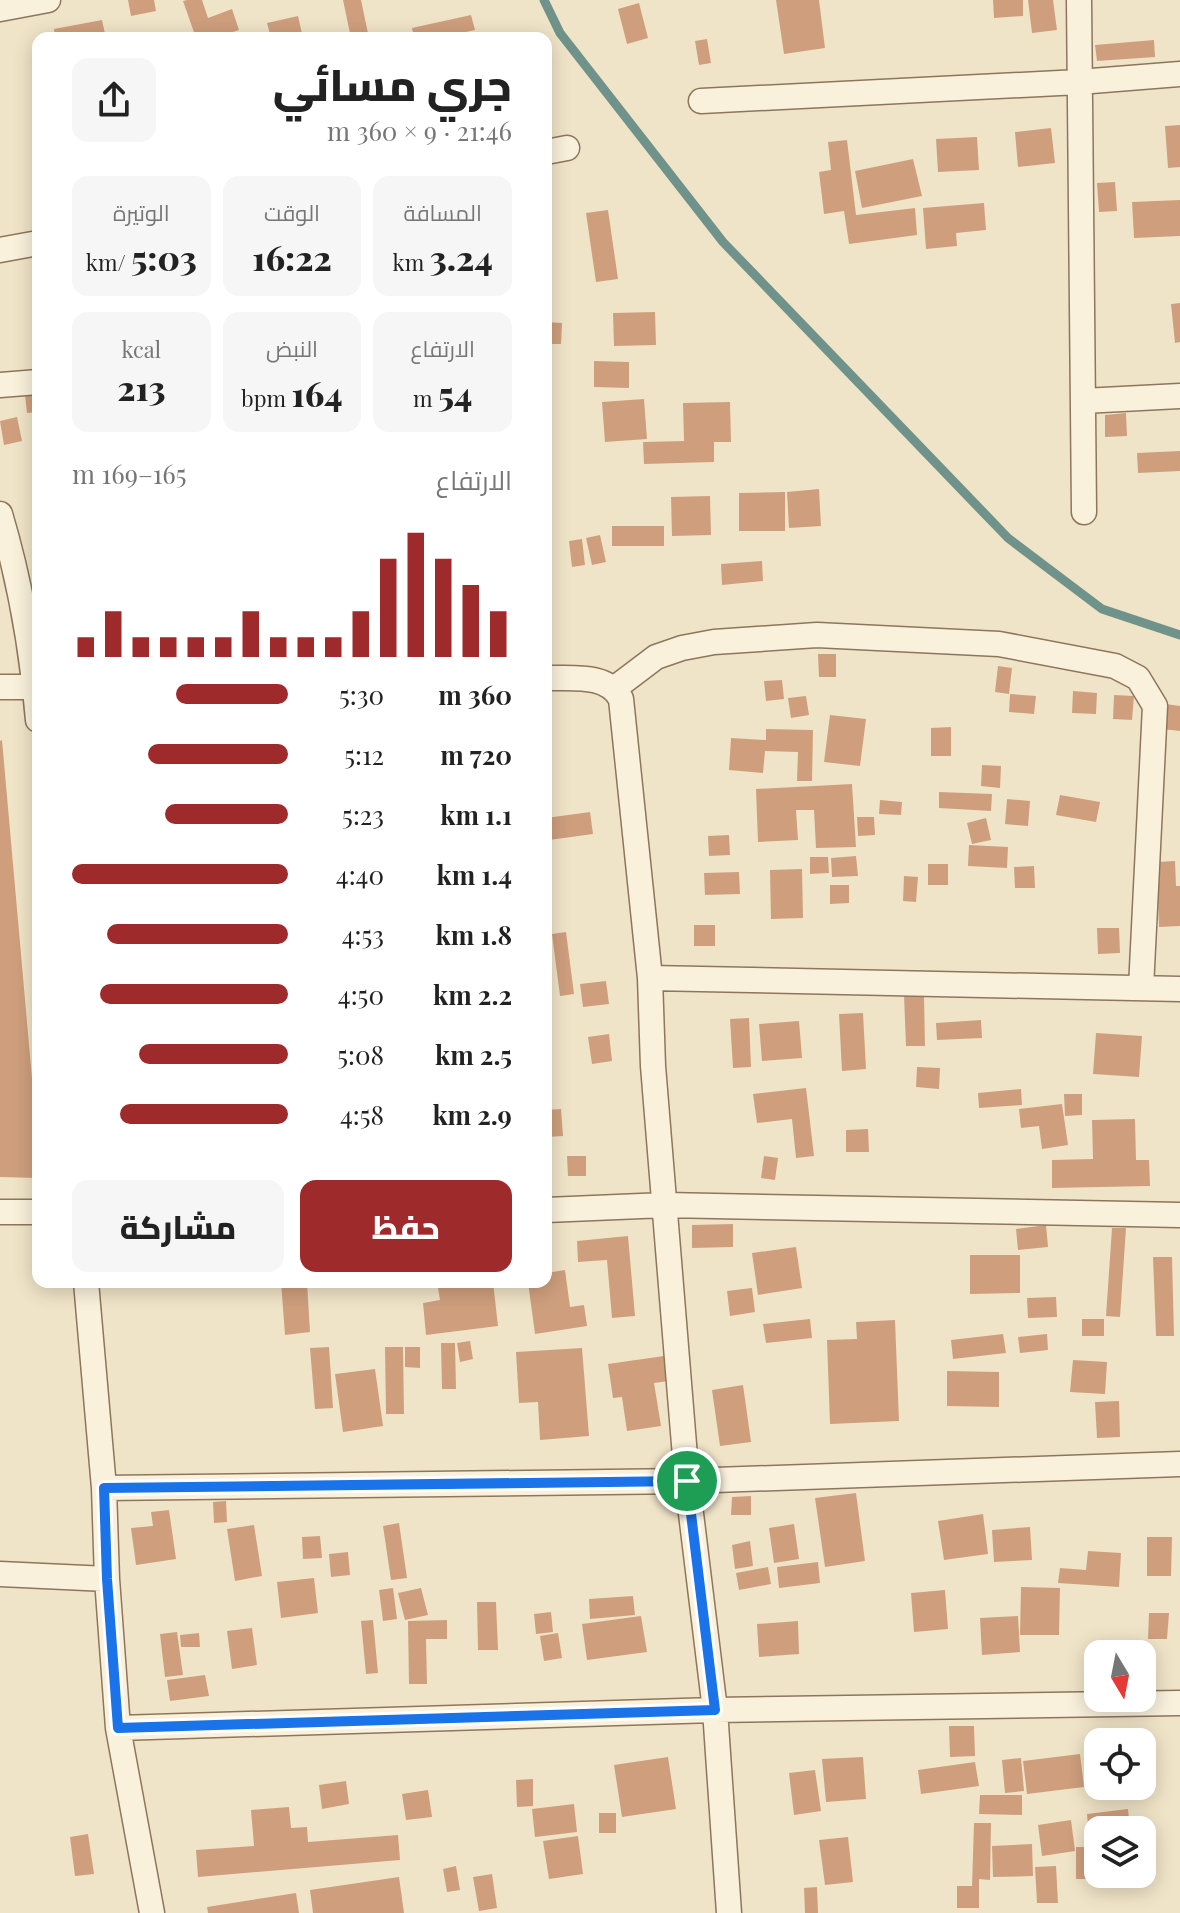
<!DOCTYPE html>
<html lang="ar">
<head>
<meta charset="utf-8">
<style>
  :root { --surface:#fff; --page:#f6f6f6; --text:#222; --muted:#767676; --accent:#9e2a2b }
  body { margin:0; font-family:"Playfair Display",Cairo,serif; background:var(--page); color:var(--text); direction:rtl; height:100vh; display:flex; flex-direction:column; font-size:30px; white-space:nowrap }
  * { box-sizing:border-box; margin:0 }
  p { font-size:26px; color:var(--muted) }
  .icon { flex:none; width:44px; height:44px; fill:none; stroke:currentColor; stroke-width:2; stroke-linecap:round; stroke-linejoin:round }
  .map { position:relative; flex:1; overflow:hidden; direction:ltr }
  .details { position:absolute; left:32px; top:32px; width:520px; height:1256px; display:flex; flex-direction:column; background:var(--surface); border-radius:16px; box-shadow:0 4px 20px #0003; direction:rtl }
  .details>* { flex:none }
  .needle { width:52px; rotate:170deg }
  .controls { position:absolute; left:1084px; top:1640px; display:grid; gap:16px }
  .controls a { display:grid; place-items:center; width:72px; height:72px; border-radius:16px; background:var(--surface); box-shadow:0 4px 20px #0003; font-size:40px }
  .pin { position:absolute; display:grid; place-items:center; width:68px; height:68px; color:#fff; margin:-34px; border:4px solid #fff; border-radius:50%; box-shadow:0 2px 8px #0007 }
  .round { display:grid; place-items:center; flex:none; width:84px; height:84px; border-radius:16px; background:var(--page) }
  .overview { display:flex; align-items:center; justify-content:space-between; height:136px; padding:0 40px }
  h1 { font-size:44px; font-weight:800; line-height:60px }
  .stats { display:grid; grid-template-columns:repeat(3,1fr); gap:12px; height:136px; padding:8px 40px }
  .stats div { display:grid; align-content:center; border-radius:16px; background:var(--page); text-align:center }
  .stats b { font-size:34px; font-weight:800 }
  .stats small { font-size:22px; font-weight:400 }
  .stats p { font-size:22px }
  .chart { height:224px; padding:16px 40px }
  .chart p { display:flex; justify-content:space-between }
  .chart svg { width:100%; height:144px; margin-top:8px; stroke:var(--accent); stroke-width:6 }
  .button { display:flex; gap:16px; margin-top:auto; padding:16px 40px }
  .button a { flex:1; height:92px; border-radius:16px; background:var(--accent); color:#fff; font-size:32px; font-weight:800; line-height:92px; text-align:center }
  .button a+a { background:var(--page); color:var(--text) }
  ul { padding:0 40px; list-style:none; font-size:26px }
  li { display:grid; grid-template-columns:128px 96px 1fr; align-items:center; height:60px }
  li i { height:20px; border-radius:10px; background:var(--accent) }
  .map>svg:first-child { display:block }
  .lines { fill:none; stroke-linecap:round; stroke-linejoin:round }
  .stream { stroke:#6f938a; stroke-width:9 }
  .building { fill:#cf9f7d }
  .minor-casing { stroke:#8d765c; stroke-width:27 }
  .minor { stroke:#faf1dc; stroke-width:24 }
  .route-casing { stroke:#fff; stroke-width:16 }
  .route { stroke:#1a73e8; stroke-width:10 }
</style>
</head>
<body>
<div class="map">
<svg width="1180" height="1913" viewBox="0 0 1180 1913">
  <rect width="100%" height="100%" fill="#f0e4c8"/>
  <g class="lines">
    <path class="stream" d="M544 0 560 33 723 242 1008 538 1102 609 1180 635"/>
  </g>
  <path class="building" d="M128 0H154L156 11 131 16Z
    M187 0H202L208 18 232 9 239 30 215 38H196L183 1Z
    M343 0H361L369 38H351Z
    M776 0H819L825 48 784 54Z
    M993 0H1023V16L994 18Z
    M1028 0H1053L1057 30 1032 33Z
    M639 3 648 38 627 44 618 9Z
    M471 15 475 30 456 34 457 38H414L412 28Z
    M298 16 303 38H271L267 23Z
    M102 20 106 38H55L54 29Z
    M707 39 711 63 699 65 695 41Z
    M1154 40 1155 57 1097 61 1095 45Z
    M1180 125V167L1168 168 1165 126Z
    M1051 128 1055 163 1018 167 1015 132Z
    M977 137 979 170 938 172 936 139Z
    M847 140 856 215 915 208 917 235 849 244 844 211 824 214 819 172 831 170 828 142Z
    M913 159 922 196 862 208 855 171Z
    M1115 182 1117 211 1099 212 1097 183Z
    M1180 200V236L1134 238 1132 202Z
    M984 203 986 230 956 233 957 246 926 249 923 208Z
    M608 210 618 279 596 282 586 213Z
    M1180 303V342L1175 343 1171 304Z
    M655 312 656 345 614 346 613 313Z
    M546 322 562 323 561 344H546Z
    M594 361 629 362V388L594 387Z
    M38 393V412L27 413 25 395Z
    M644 399 647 439 605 442 602 402Z
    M730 402 731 442H714V462L644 464 643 442 684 441 683 403Z
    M1126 413 1127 436 1105 437V415Z
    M17 417 22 441 4 445 0 421Z
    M1180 451V471L1138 473 1137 453Z
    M819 489 821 526 789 528 787 492Z
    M785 492V531H739V493Z
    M710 496 711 535 672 536 671 497Z
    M612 526H664V546H612Z
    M600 535 606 562 592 565 586 538Z
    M582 539 585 565 572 567 569 541Z
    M762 561 763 581 722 585 721 564Z
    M818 654H836V677H819Z
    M998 666 1012 668 1009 694 995 692Z
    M782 680 784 699 766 701 764 681Z
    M1073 691 1097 693 1096 714 1072 713Z
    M1010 694 1036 696 1034 714 1009 712Z
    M1114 695 1134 696 1132 720 1113 719Z
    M806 696 809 715 791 718 788 698Z
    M1166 704 1180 706V731L1162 729Z
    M830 715 866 719 860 766 824 762Z
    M951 727V756H931V728Z
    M766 729 813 730 812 781H797L798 752 765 751 763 773 729 770 731 738 766 740Z
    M2 740 38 1146V1178L0 1177V741Z
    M982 765 1001 766 1000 788 981 786Z
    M852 784 856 847 816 848 814 810H796L798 840 758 842 756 789Z
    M939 792 992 794 991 811 939 808Z
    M1060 795 1100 802 1096 822 1056 815Z
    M1007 799 1030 801 1028 826 1005 824Z
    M880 800 902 802 901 815 879 814Z
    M590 812 593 834 549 840 546 818Z
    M857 817H874L875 835 858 836Z
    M986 818 991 840 972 844 967 823Z
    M729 835 730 855 709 856 708 836Z
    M969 845 1008 847 1007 868 968 866Z
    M856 856 858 876 832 877 831 858Z
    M810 857H828L829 873 810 874Z
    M1175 861 1176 886H1180V926L1159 927 1157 862Z
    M928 864H948V885H928Z
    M1034 866 1035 888H1015L1014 867Z
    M802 869 803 918 771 919 770 870Z
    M739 872 740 894 705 895 704 873Z
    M904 876 918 877 916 902 903 901Z
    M830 885H849V903L830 904Z
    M694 925H715V946H694Z
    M1097 928H1119L1120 953 1098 954Z
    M566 932 574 994 560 996 552 934Z
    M606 981 609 1004 583 1007 580 984Z
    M904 995H924L925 1046H906Z
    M546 1010H551L552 1031H546Z
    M863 1013 866 1069 842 1071 839 1014Z
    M749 1018 751 1067 733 1068 730 1019Z
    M981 1020 982 1038 937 1040 936 1023Z
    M799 1021 802 1058 762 1061 759 1024Z
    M1096 1033 1142 1036 1139 1077 1093 1074Z
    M609 1034 612 1061 592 1064 588 1037Z
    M917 1067 940 1068 939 1089 916 1087Z
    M806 1088 814 1156 796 1158 792 1119 757 1123 753 1094Z
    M1021 1089 1022 1105 979 1108 978 1093Z
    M1064 1094H1082V1115L1065 1116Z
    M1062 1104 1068 1145 1042 1149 1039 1126 1021 1128 1019 1109Z
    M561 1109 563 1136 546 1137V1110Z
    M1135 1119 1136 1160H1149L1150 1186 1052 1188V1160L1093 1159 1092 1120Z
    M868 1129 869 1152H846V1130Z
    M567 1156H586V1176H568Z
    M764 1156 778 1158 775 1180 761 1178Z
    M733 1224V1247L692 1248V1225Z
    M1046 1225 1048 1247 1018 1250 1016 1229Z
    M1112 1228H1126L1120 1317 1106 1316Z
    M628 1236 635 1316 612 1318 607 1260 578 1262 577 1241Z
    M796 1247 802 1288 758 1295 752 1253Z
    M970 1255H1020V1293L970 1294Z
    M1153 1257H1172L1174 1336H1156Z
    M565 1270 570 1307 584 1305 587 1326 535 1334 528 1282H546V1273Z
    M281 1282H307L310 1332 285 1335Z
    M437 1282H493L498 1326 426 1335 423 1303 440 1300Z
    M752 1288 755 1312 730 1316 727 1291Z
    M1056 1297 1057 1317 1028 1318 1027 1298Z
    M810 1319 812 1338 766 1343 763 1324Z
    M1082 1319H1104V1336H1082Z
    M895 1320 899 1421 830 1424 827 1340 857 1339 856 1322Z
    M1003 1334 1006 1353 953 1359 951 1340Z
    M1047 1334 1048 1350 1020 1353 1018 1337Z
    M470 1341 473 1359 460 1362 457 1343Z
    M441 1343H455L456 1389H442Z
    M329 1347 333 1408 315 1409 310 1348Z
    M385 1347H403L404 1414H386Z
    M405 1347H420V1368L405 1367Z
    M582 1348 589 1436 540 1440 538 1402 519 1403 516 1352Z
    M664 1356 668 1381 654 1383 661 1426 627 1431 622 1397 613 1398 608 1364Z
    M1073 1360 1107 1362 1105 1394 1070 1392Z
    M375 1369 383 1426 343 1432 335 1374Z
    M947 1371 999 1372V1407L947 1406Z
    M743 1385 751 1442 720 1446 712 1390Z
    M1119 1401 1120 1437 1097 1438 1095 1402Z
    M856 1493 865 1561 825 1567 815 1498Z
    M751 1496V1515H731L732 1497Z
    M226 1501 227 1522 214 1523 213 1502Z
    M169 1510 176 1559 136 1565 131 1528 153 1526 151 1512Z
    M983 1514 988 1554 944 1560 938 1521Z
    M399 1523 407 1578 391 1580 383 1526Z
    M794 1524 799 1559 774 1563 769 1528Z
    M254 1525 262 1576 235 1581 227 1529Z
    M1030 1527 1032 1560 994 1562 992 1530Z
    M320 1536 322 1558 303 1559 302 1537Z
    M1147 1537H1172L1171 1576H1147Z
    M750 1541 753 1566 735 1569 732 1545Z
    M1088 1551 1121 1553 1119 1587 1058 1583 1060 1568 1086 1570Z
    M348 1552 350 1575 331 1577 329 1554Z
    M818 1562 820 1583 779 1588 777 1567Z
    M768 1567 771 1584 739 1590 736 1573Z
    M314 1578 318 1613 281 1618 277 1582Z
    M1021 1587 1060 1588 1059 1635H1020Z
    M393 1588 397 1619 383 1621 379 1590Z
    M421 1588 428 1615 405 1620 398 1593Z
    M945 1590 948 1629 914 1632 911 1593Z
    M633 1596 635 1615 590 1619 589 1599Z
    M477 1602H496L498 1650H478Z
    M551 1612 553 1632 536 1634 534 1614Z
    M1149 1613H1169L1167 1639H1148Z
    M641 1616 647 1652 587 1660 582 1624Z
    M1018 1616 1020 1652 982 1655 980 1618Z
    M373 1620 378 1673 366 1674 361 1621Z
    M447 1620V1639H426L427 1684H409L408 1621Z
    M798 1621 799 1654 759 1657 757 1624Z
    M252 1628 257 1665 232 1669 227 1631Z
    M177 1632 183 1675 165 1677 160 1634Z
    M199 1633 200 1647H181L180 1635Z
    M558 1633 562 1658 544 1661 540 1636Z
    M205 1675 209 1696 170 1701 167 1680Z
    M949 1726H974L975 1756 950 1757Z
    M1080 1754 1084 1787 1027 1794 1023 1761Z
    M668 1757 676 1809 622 1817 614 1765Z
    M863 1757 866 1799 826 1802 822 1759Z
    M1021 1758 1024 1791 1005 1793 1002 1760Z
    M975 1762 979 1786 921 1794 918 1770Z
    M815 1770 821 1811 794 1815 789 1773Z
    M533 1779V1806L517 1807 516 1780Z
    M346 1781 349 1804 322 1809 319 1785Z
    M428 1790 432 1817 406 1820 402 1794Z
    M980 1795H1022V1815L979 1814Z
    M574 1804 577 1832 535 1837 532 1809Z
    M289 1807 291 1828 307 1827 308 1842 398 1835 400 1860 198 1877 196 1850 254 1846 251 1810Z
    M1128 1809 1130 1830H1098V1846L1090 1847 1087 1814Z
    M599 1813H616V1833H599Z
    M1071 1820 1075 1851 1042 1856 1038 1825Z
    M974 1823H991L990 1880 979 1879V1908H957V1886H972Z
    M88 1834 94 1874 75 1876 70 1837Z
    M578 1836 583 1874 549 1879 543 1841Z
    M848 1837 853 1882 825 1885 819 1840Z
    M1032 1844 1033 1876 993 1877 992 1846Z
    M1076 1847H1090L1091 1879H1076Z
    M456 1866 460 1890 447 1892 443 1869Z
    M1056 1866 1058 1903H1037L1035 1867Z
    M492 1874 497 1908 479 1911 473 1877Z
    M399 1877 404 1913H313L310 1890Z
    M817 1887 818 1913H805L804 1888Z
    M296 1893 299 1913H208L207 1907Z"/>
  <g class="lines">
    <defs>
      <path id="minor" d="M1079 0 1084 512
        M0 9 48 0
        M701 101 1079 82 1180 74
        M546 152 567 148
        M0 250 38 243
        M0 385 38 382
        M1083 401 1180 396
        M0 514C20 581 32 650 38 720
        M546 678C572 679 607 673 621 699L650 978 653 1066 687 1481 715 1710 729 1913
        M0 687H38
        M615 688 656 657 682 648 714 642 817 635 999 644 1115 666 1138 678 1155 706 1141 988
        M650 978 1180 989
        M546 1210 665 1205 1180 1215
        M0 1212H38
        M86 1282 104 1488 107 1579 118 1728 152 1913
        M104 1488 687 1481 1180 1464
        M0 1574 107 1579
        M118 1728 715 1710 1180 1703"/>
    </defs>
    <use href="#minor" class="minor-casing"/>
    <use href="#minor" class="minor"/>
  </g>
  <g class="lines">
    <defs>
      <path id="route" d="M687 1481 715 1710 118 1728 107 1579 104 1488Z"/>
    </defs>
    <use href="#route" class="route-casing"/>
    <use href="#route" class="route"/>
  </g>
</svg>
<div class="controls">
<a><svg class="needle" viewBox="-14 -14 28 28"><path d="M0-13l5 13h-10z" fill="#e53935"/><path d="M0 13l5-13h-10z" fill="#767676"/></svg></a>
<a><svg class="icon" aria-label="locate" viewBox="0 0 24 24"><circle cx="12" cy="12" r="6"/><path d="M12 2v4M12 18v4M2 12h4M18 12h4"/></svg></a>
<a><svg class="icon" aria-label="layers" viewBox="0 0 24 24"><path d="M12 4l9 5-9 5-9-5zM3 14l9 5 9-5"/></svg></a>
</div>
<div class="pin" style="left:687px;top:1481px;background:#1e9e55"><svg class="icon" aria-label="arrive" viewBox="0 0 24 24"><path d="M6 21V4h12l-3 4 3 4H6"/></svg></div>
<section class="details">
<div class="overview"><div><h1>جري مسائي</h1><p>21:46 · 9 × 360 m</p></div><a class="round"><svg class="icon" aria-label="share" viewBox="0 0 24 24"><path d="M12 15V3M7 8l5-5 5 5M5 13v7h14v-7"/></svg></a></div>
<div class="stats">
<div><p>المسافة</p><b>3.24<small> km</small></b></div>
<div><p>الوقت</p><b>16:22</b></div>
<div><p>الوتيرة</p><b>5:03<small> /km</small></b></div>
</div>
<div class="stats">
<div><p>الارتفاع</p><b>54<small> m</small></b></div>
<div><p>النبض</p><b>164<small> bpm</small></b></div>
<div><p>kcal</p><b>213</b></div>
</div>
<div class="chart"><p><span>الارتفاع</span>165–169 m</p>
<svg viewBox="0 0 160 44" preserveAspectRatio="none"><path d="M5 44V38M15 44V30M25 44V38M35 44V38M45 44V38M55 44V38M65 44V30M75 44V38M85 44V38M95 44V38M105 44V30M115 44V14M125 44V6M135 44V14M145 44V22M155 44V30"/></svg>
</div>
<ul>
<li><b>360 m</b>5:30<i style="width:52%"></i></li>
<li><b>720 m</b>5:12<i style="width:65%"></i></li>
<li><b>1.1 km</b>5:23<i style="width:57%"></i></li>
<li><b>1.4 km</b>4:40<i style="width:100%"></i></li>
<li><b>1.8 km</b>4:53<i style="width:84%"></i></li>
<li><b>2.2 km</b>4:50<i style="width:87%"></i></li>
<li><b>2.5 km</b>5:08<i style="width:69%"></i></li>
<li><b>2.9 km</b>4:58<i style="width:78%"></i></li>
</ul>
<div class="button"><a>حفظ</a><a>مشاركة</a></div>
</section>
</div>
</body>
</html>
